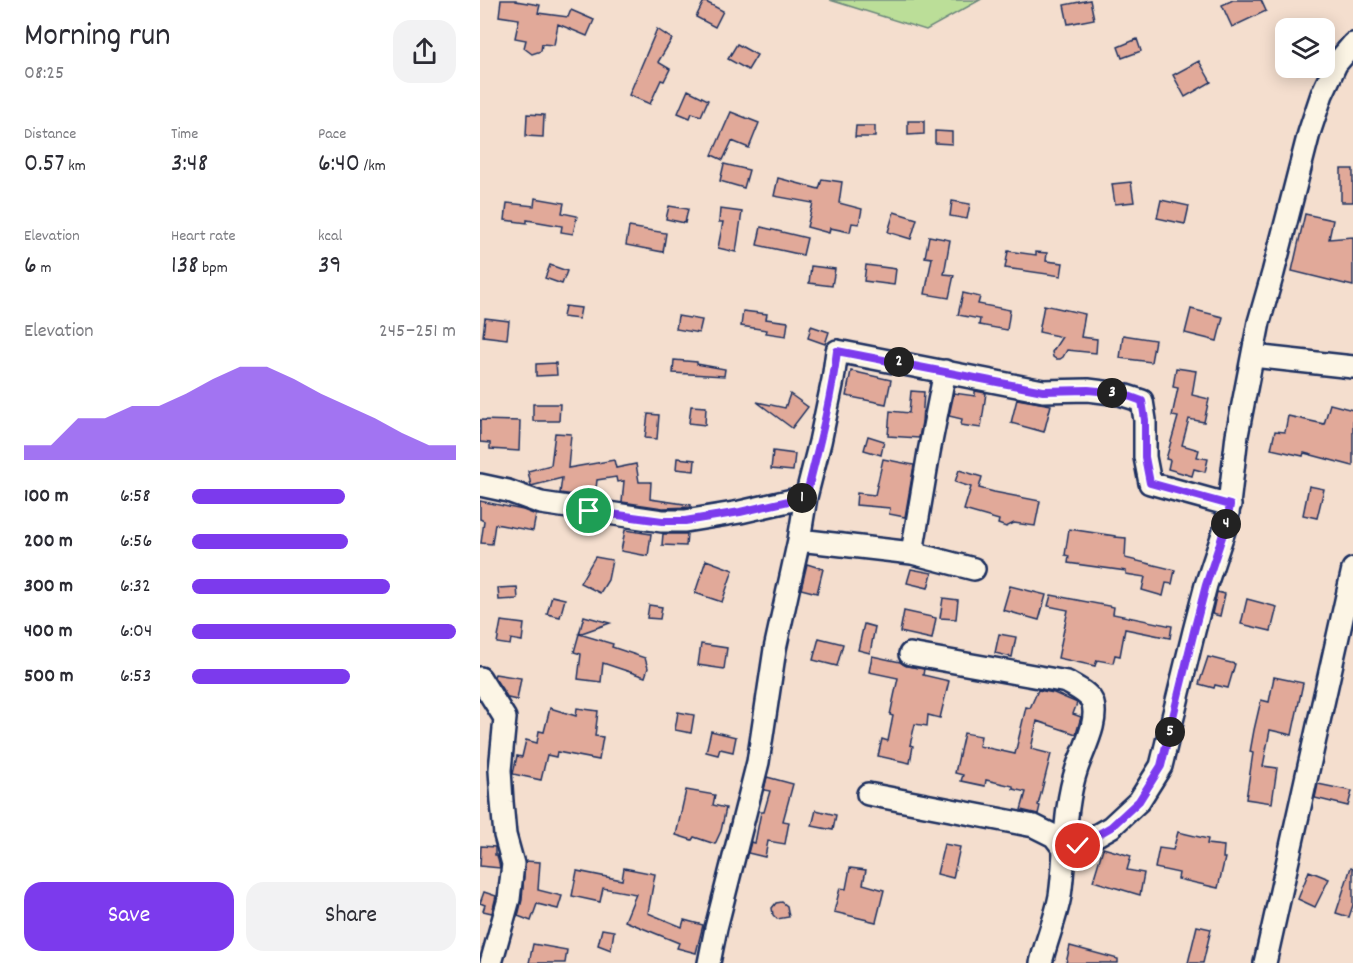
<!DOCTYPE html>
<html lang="en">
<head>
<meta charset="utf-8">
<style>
  :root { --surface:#fff; --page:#f2f2f3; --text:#2b2b33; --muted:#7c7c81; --accent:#7c3aed }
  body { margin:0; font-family:Dekko,sans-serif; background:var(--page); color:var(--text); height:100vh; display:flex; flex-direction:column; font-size:22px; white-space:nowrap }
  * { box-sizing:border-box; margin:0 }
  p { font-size:20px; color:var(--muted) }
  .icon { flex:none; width:33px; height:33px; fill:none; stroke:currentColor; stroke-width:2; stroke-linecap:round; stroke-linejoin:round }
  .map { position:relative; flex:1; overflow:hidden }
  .drawer { display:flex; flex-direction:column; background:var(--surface); width:480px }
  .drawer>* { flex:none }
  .controls { position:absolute; left:795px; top:18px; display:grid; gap:12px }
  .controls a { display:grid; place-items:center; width:60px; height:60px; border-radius:12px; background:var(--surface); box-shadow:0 3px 15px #0003; font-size:30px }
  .pin { position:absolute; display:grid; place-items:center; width:51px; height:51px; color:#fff; margin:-26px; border:3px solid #fff; border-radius:50%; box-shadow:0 2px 6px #0007 }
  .km { position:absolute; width:30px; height:30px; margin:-15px; border-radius:50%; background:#222; color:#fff; font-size:16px; line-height:30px; text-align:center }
  .round { display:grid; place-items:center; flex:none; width:63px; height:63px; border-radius:18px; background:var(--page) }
  .overview { display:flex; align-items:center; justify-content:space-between; height:102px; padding:0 24px }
  h1 { font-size:33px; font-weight:600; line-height:45px }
  .figures { display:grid; grid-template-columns:repeat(3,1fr); gap:9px; height:102px; padding:6px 24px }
  .figures div { display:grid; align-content:center }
  .figures b { font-size:26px; font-weight:600 }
  .figures small { font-size:16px; font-weight:400 }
  .figures p { font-size:16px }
  .chart { height:168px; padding:12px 24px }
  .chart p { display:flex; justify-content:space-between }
  .chart svg { width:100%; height:108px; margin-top:6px; fill:var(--accent); opacity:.7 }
  .button { display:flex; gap:12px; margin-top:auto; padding:12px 24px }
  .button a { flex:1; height:69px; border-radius:18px; background:var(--accent); color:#fff; font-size:24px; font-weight:600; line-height:69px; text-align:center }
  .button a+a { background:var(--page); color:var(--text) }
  ul { padding:0 24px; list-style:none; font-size:20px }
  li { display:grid; grid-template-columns:96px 72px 1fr; align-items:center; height:45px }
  li i { height:15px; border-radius:8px; background:var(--accent) }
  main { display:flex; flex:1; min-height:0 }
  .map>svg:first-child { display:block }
  .green { fill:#bbde98; stroke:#6b867b; stroke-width:1.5 }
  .building { fill:#e1a999; stroke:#1b2f5e; stroke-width:1.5 }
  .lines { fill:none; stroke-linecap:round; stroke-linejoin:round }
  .minor-casing { stroke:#1b2f5e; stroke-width:26 }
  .minor { stroke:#fcf5e5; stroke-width:21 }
  .route-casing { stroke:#fff; stroke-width:12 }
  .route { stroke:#7c3aed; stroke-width:8 }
</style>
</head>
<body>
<main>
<section class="drawer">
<div class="overview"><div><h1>Morning run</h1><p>08:25</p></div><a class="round"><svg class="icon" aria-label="share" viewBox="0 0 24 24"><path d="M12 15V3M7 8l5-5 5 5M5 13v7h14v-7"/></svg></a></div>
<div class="figures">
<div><p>Distance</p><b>0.57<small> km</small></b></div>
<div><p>Time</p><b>3:48</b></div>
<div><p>Pace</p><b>6:40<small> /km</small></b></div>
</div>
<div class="figures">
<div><p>Elevation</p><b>6<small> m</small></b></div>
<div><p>Heart rate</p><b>138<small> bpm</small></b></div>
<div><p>kcal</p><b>39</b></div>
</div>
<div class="chart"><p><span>Elevation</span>245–251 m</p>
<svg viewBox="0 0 160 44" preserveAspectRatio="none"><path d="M0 44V38L10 38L20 27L30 27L40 22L50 22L60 17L70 11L80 6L90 6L100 11L110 17L120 22L130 27L140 33L150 38L160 38V44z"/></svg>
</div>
<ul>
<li><b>100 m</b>6:58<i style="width:58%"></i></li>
<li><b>200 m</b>6:56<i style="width:59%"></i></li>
<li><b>300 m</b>6:32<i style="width:75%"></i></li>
<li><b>400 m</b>6:04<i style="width:100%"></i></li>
<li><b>500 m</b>6:53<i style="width:60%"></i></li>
</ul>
<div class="button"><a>Save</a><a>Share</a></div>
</section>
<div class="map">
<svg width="873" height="963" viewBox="0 0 873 963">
  <rect width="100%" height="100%" fill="#f4dece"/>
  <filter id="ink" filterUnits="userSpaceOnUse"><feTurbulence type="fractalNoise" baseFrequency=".0167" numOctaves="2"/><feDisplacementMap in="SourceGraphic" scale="12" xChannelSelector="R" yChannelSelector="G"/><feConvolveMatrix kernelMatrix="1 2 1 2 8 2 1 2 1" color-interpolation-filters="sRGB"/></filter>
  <g filter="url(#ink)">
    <path class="green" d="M350 0H500L446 30Z"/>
    <path class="building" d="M21 0H36V1L60 5 58 13 88 17 91 10 114 20 107 36 78 24 74 45 62 44 61 51 52 54 44 48 46 40 35 38 39 19 19 16Z
      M610 0 614 19 588 24 584 5Z
      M753 0H781L786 11 752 27 742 5Z
      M224 1 243 11 235 27 216 17Z
      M177 29 192 39 178 62 190 69 184 81 181 80 170 104 149 95Z
      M657 39 661 51 642 58 638 47Z
      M257 44 277 55 268 70 248 59Z
      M719 61 731 82 705 97 693 75Z
      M208 90 228 100 221 116 212 113 210 118 198 113Z
      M251 112 279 123 269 148 252 141 243 160 232 155Z
      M47 114 64 115 63 137 46 136Z
      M428 121H444V134L428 135Z
      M376 126H395V137H375Z
      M455 131 472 132V144L455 143Z
      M244 164 269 170 264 188 240 181Z
      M861 169H873V202H861Z
      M298 178 339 189 342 179 362 182 359 203 382 209 379 224 372 223 370 232 350 228 349 233 327 227 333 203 294 196Z
      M651 182 654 202 635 204 632 184Z
      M55 198 84 203 82 213 97 216 93 234 81 232 82 226 47 220V223L25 220 27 203 54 206Z
      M681 200 709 206 705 224 677 218Z
      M472 201 490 204 487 219 470 216Z
      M189 206 208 209 205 223 186 219Z
      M240 209 262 212 256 252 238 248 243 222H239Z
      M414 212 437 219 431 239 408 232Z
      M825 214 853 220 849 239 873 237V286L812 271Z
      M149 227 186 233 183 252 146 245Z
      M281 227 327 238 323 255 277 245Z
      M449 236 470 240 464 274 474 275 469 298 445 294 452 258 445 257Z
      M528 251 556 255V252L567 253 566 261 583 263 581 276 525 268Z
      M70 265 87 271 82 284 65 278Z
      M386 265 416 269 414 285 384 281Z
      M331 266 355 269 352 286 329 283Z
      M483 293 500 297 498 304 530 310 527 330 499 325 500 319 478 315Z
      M564 305 605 314 601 337 617 339 616 353 587 350 583 357 580 359H576L573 357 572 352 582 337 559 332Z
      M85 306 101 308 99 319 83 317Z
      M711 309 743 317 737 341 705 333Z
      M263 311 287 314 286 319 308 322 306 336 286 333 287 330 261 326Z
      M198 316 222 320 219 333 196 329Z
      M5 318 29 321 27 339 3 336Z
      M331 326 349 332 345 344 328 338Z
      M643 335 675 340 671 362 640 358Z
      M194 360 217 362V364L245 369 244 376 193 373Z
      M76 363 77 375 56 376V364Z
      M696 368 716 371 712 395 729 399 724 422 709 419 702 445 719 450 717 457 728 459 725 472 714 469 712 476 688 469 690 460 686 459 698 417 692 416 698 388 693 387Z
      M371 371 411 380 406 404 366 396Z
      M431 391 444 392 442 422 439 438 408 436 410 411 429 413Z
      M495 391 506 393 501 428 481 425 482 419 469 416 474 393 495 396Z
      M310 394 328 407 312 428 277 402 305 408Z
      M537 399 571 405 564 432 531 423Z
      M53 404H80L79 421H53Z
      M850 404 873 410V466L824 453 823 456 791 449 795 431 805 432 808 416 844 424Z
      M211 406 226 407 225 425 209 423Z
      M168 414 179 415 177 439 165 438Z
      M0 420 40 421 39 451 10 449V443L0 442Z
      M75 433 91 434 88 468 134 460 136 468 156 464 159 482H171L170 499 211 505V507L183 508 142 502 144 481 137 482 136 477 117 480 115 498 80 493 82 478 51 486 48 471 71 465Z
      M388 436 404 441 401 455 384 450Z
      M293 451 315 454 313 471 291 469Z
      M197 458 215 460 214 471 196 469Z
      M403 459 434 465 425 517 409 514 410 508 376 505 377 493 395 495Z
      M479 470 502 477 499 488 514 492 560 501 555 526 534 523 526 527 518 524 519 520 484 510 491 487 475 482Z
      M829 486 844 489 837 518 823 515Z
      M0 501 43 510 56 515 53 531 15 524 12 544 1 543 4 521 0 519Z
      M589 529 635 536V537L646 538 645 558 695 570 692 584 686 583 683 596 662 590 665 577 646 574V571L588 563 589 556 585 555Z
      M145 530 171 534 168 556 141 551Z
      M183 534H207L206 546 182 545Z
      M115 557 132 560 128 580 120 593 100 583Z
      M226 560 253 570 242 602 215 593Z
      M327 564 343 569 337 593 321 589Z
      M431 569 452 573 448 588 427 583Z
      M530 586 566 595 559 620 523 610Z
      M37 587 38 599 19 600 18 588Z
      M737 592 745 594 740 616 732 614Z
      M571 595 634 607 633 614 692 626 690 638 645 629 640 656 635 655 633 663 617 660 615 666 578 658 588 610 568 606Z
      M72 596 85 599 80 617 67 614Z
      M463 598 478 600 476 619 460 618Z
      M767 599 797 607 791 631 761 624Z
      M169 605 182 607 180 619 167 618Z
      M424 611 456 618 452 639 420 632Z
      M104 616 130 623 99 634 133 644 132 647 165 658 168 668 165 677 123 663 121 682 98 679 101 654 94 652Z
      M21 621 44 624 42 641 31 639 30 645 17 643Z
      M384 624 395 627 390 653 378 650Z
      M519 634 536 637 532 657 515 653Z
      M339 638 363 644 357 666 333 660Z
      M221 644 247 648 244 669 218 665Z
      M392 656 420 662 427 666 444 669 443 675 469 681 460 718 448 715 447 726 435 724 430 745 433 746 430 763 398 756 402 739 408 741 413 716 410 715 418 678 389 672Z
      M728 657 755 664 748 688 735 685 734 688 719 684Z
      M15 674 41 678 37 700 28 698 14 677Z
      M794 677 823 683 812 735 790 730 783 766 797 768 792 803 766 799 773 753 770 752 774 730 781 700 789 702Z
      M558 690 574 693 595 702 597 703 593 714 601 717 596 734 557 721 551 749 571 754 558 805 560 806 558 814 541 810 546 792 533 789V786L506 780 505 786 481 781 483 775 475 773 484 733 501 736 499 746 535 754 546 707 550 708Z
      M70 708 96 716 97 708 118 711 115 736 123 737 119 760 77 752 76 757 67 755 61 780 33 774 37 756 42 757 46 740 57 743 59 731 64 732Z
      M198 712 214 715 211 733 195 730Z
      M231 731 256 737 253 752 240 749 238 755 226 752Z
      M287 777 313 784 303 821 309 822 305 844 288 841 285 857 268 853 271 842 275 843 281 812H284L290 791 284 790Z
      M838 784 872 791 868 806 835 798Z
      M206 790 235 795 233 805 246 808 241 831 235 844 214 837 212 840 196 835Z
      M336 810 356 815 353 830 332 826Z
      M698 832 728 839 727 844 744 846 743 858H745L738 888 698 879 699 873 675 868 679 848 693 850Z
      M464 844 480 847 473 878 457 874Z
      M1 846 15 847V855H17L20 868 0 866Z
      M623 848 651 856 647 870 664 873 660 895 613 881Z
      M45 861 60 862 58 890 82 896 78 909 57 904 51 921 38 916 42 900Z
      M871 867 873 868V905L869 917 856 913Z
      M144 868 175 874 168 913 202 927 204 920 223 925 216 953 197 948 199 943 145 921 156 894 123 888 120 902 92 896 97 871 142 880Z
      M370 868 386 870 383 884 404 890 396 922 354 912 360 888 366 889Z
      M829 871 849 879 835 907 818 899Z
      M4 892 16 896 12 913 3 911 5 905 0 903Z
      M302 902 307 906 309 917 297 919 293 915 292 908 296 903Z
      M717 926 731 929 723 963H708Z
      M122 929 134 931 131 950 118 945Z
      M53 944 87 950 85 963H49Z
      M590 946 638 959V963H586Z"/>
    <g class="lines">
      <defs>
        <path id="minor" d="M773 356 873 367
          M0 485 28 491 61 503 182 521H205L260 512 326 497
          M319 540 432 553 494 569
          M432 553 449 452 465 371
          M430 654 587 682C595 687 607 692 612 701 620 720 603 750 597 768 583 809 586 854 580 896 576 918 566 941 561 963
          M0 678 25 718 20 770 22 802 25 835 33 864 29 899 11 963
          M388 794 554 826 574 836 584 849 598 846 631 827 659 801 681 766 714 631 726 585 747 522 757 435 779 322 793 273 829 133 842 94 856 64 873 44
          M229 963 236 928 278 762 295 649 319 540 326 497 340 442 353 380 357 351 563 391 608 390 640 394 662 401 665 420V457L670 483 750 505
          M785 963 873 569"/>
      </defs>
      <use href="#minor" class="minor-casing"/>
      <use href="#minor" class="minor"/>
    </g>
  </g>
  <g class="lines" filter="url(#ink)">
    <defs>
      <path id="route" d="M109 511 182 521H205L260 512 326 497C338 449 351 401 357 351L563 391 608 390 640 393 662 401 665 420V457L670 483 750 505 747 522 726 585 714 631 681 766 659 801 631 827 598 846"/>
    </defs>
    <use href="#route" class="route-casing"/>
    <use href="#route" class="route"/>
  </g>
</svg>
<div class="controls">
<a><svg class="icon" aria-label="layers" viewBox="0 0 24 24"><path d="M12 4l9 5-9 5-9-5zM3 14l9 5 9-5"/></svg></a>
</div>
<div class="pin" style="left:109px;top:511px;background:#1e9e55"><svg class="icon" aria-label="arrive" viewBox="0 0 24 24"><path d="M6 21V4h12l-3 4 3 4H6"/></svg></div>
<div class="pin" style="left:598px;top:846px;background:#d93025"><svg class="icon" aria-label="check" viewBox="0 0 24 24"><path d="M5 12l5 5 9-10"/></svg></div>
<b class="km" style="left:322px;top:498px">1</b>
<b class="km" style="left:419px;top:362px">2</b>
<b class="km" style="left:632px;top:393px">3</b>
<b class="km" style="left:746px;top:524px">4</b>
<b class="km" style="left:690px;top:732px">5</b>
</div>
</main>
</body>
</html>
